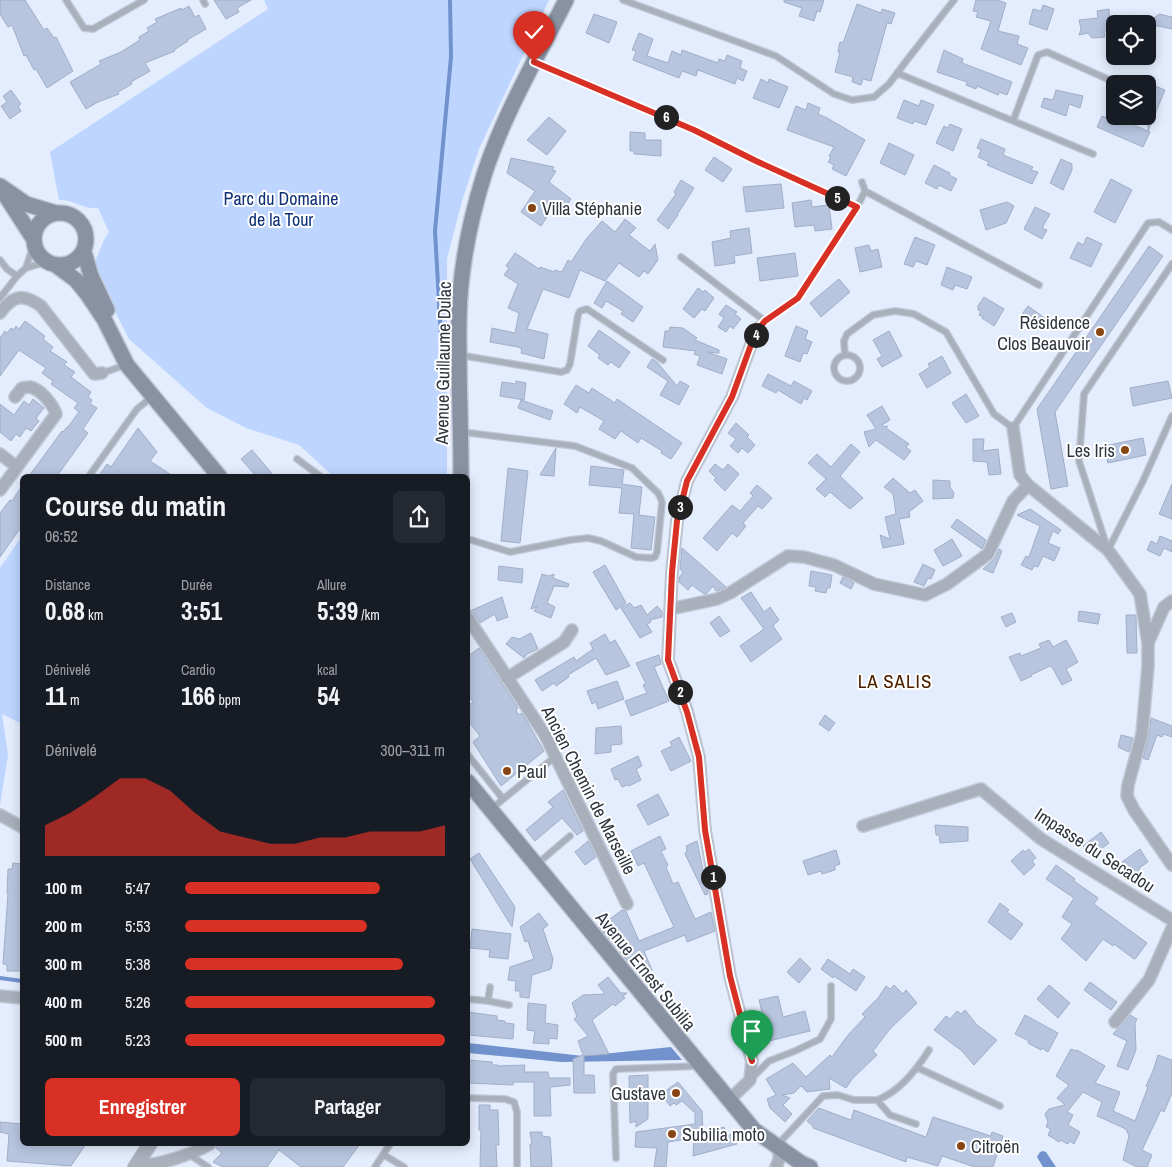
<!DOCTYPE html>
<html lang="fr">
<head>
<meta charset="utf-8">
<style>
  :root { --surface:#171b24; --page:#242831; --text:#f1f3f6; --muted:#9ea1a6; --accent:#d93025 }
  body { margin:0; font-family:"Archivo Narrow",sans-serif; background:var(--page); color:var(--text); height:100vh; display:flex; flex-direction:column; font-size:19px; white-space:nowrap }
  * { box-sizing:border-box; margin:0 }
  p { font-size:16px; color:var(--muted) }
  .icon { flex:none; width:28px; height:28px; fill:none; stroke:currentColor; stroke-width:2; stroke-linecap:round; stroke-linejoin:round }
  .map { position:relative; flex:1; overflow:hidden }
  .drawer { position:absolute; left:20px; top:474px; width:450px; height:672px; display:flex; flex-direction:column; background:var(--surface); border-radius:8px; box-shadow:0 2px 12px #0003 }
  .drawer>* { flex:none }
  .tools { position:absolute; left:1106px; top:15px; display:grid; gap:10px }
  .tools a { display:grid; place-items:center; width:50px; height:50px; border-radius:8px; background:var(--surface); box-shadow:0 2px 12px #0003; font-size:25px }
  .pin { position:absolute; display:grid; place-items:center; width:42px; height:42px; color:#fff; margin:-51px -21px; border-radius:50% 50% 50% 0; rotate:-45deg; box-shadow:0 0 5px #0007 }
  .pin .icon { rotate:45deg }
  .km { position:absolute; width:25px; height:25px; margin:-12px; border-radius:50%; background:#222; color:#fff; font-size:14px; line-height:25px; text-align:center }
  .round { display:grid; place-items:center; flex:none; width:52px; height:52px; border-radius:8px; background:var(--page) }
  .head { display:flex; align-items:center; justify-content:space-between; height:85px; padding:0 25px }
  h1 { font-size:28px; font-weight:700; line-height:38px }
  .metrics { display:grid; grid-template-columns:repeat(3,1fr); gap:8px; height:85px; padding:5px 25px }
  .metrics div { display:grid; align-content:center }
  .metrics b { font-size:25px; font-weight:700 }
  .metrics small { font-size:14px; font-weight:400 }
  .metrics p { font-size:14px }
  .chart { height:140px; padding:10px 25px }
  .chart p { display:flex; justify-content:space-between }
  .chart svg { width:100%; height:90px; margin-top:5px; fill:var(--accent); opacity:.7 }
  .primary-button { display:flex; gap:10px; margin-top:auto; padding:10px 25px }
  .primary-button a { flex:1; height:58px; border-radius:8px; background:var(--accent); color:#fff; font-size:20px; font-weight:700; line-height:58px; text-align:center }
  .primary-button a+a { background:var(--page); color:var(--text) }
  ul { padding:0 25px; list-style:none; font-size:16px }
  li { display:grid; grid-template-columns:80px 60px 1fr; align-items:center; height:38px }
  li i { height:12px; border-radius:6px; background:var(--accent) }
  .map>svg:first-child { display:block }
  .green { fill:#bdd5ff }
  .water { fill:#7192cc }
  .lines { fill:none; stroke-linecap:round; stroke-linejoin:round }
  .stream { stroke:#7192cc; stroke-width:4 }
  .building { fill:#b7c5df; stroke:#a0aec7 }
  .service-casing { stroke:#c0c8d7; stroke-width:8 }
  .minor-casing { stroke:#c0c8d7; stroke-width:14 }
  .tertiary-casing { stroke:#c0c8d7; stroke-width:16 }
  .secondary-casing { stroke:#c0c8d7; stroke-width:18 }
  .service { stroke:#a9b0bb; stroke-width:5.5 }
  .minor { stroke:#a9b0bb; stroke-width:11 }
  .tertiary { stroke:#a9b0bb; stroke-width:14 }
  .secondary { stroke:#8992a2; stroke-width:15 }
  .route-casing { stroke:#fff; stroke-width:10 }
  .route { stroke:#d93025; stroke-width:6 }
  .poi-dot { fill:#874514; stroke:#fff; stroke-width:2 }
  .labels { text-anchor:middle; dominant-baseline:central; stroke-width:4; stroke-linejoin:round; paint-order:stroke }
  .park-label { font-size:18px; fill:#0d3075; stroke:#fff }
  .poi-label { font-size:18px; fill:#2f353f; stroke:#fff; text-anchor:start }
  .street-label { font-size:18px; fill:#2f353f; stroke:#fff }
  .neighbourhood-label { font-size:19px; letter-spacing:1px; fill:#4c2000; stroke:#fff }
</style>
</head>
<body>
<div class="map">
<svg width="1172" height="1167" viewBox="0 0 1172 1167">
  <rect width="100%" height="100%" fill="#e4edfd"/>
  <path class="green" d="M264 0H549L479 149 462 201 447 259V476H333L299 445 246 428 207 408 129 339 102 286 94 264 104 240 109 232 98 208C84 210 73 199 59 200L50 152 268 9Z
    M22 536V724L2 714 8 755 0 805V568Z"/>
  <path class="water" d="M468 1043 583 1056 671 1047 682 1060 561 1062 468 1053Z
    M1043 1151 1046 1152 1056 1167H1043L1037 1157 1040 1152Z"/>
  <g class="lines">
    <path class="stream" d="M441 338 435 231 451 57 450 0
      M0 978 22 981"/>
  </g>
  <path class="building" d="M0 0H25L44 30 47 28 54 38 56 37 73 71 47 88 36 69 34 70 26 55 24 56 12 25 8 27 0 14Z
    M214 0H251L237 8 239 12 226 19Z
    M784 0H824L820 12 817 11 814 21 799 16 802 8 784 2Z
    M976 0H997L1006 3 998 31 1019 36 1017 44 1028 48 1021 65 981 49 991 21 976 17 978 12 973 11Z
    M857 4 881 13 882 9 895 13 891 24 887 23 871 81 863 79 861 85 852 82 853 77 835 72 840 52H838L840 42 843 43Z
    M1043 5 1054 9 1047 30 1029 24 1033 9 1041 11Z
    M189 6 195 17 199 15 206 29 187 40 188 41 174 50 175 51 145 63 150 71 131 82 132 84 118 92 119 94 98 102 86 109 70 82 101 64 99 61 121 52 140 40 139 37 149 31 147 28 157 22 155 19 181 8 182 10Z
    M1109 9 1110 30 1104 31 1105 37 1092 38 1088 33 1079 35 1081 29 1079 20 1098 18 1097 11Z
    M594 14 617 22 609 43 586 33Z
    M1159 14 1172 17V29L1153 25 1154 18Z
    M639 33 653 39 647 56 668 63 672 51 681 55 682 50 718 63 719 59 725 61 727 55 742 61 740 68 747 71 743 81 737 78 735 84 698 70 696 76 682 71 679 78 633 60 636 51 632 50Z
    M944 50 963 59 962 63 1012 82 1007 95 999 92 998 95 977 86 976 89 966 85 967 82 937 72Z
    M761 79 768 83 769 79 788 87 779 108 753 98Z
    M1148 83 1165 90 1148 131Z
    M11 90 21 104 18 106 21 111 10 119 1 106 7 102 3 96Z
    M1056 90 1083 96 1080 108 1069 104 1066 116 1041 107 1044 98 1053 100Z
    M904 100 919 106 921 100 934 105 926 125 914 121 913 124 897 118Z
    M808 103 820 108 818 114 827 118 865 140 846 176 832 169 834 165 828 162 831 157 829 156 834 147 787 130 796 106 806 110Z
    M1109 114 1150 132 1143 147 1097 127 1102 116 1107 118Z
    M549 117 566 131 547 155 527 140Z
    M950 124 962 129 953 151 936 143 944 126 948 128Z
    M630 132 645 133V140H661V156L634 154V151H630Z
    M981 139 1005 149 1003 155 1033 167 1031 170 1038 172 1032 184 987 165 989 162 978 157 981 150 977 148Z
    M889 143 914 155 905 175 880 163Z
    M714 157 732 169 723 182 705 170Z
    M511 158 554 167 552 170 556 171 549 182 571 199 565 208 562 206 559 210 554 206 541 226 521 212 535 191 507 173Z
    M1061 159 1072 164V170L1063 190 1050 183Z
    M934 165 950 173 949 175 957 179 951 191 939 185 937 189 925 183Z
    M1111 179 1132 190 1115 223 1094 212Z
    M681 180 694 188 677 215H678L668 229 657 220 676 194 674 192Z
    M781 184 784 208 746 212 743 187Z
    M811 200 812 207 829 205 832 229 815 231 814 225 795 227 792 203Z
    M1007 202 1014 206 1006 223 986 230 980 210Z
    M1035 207 1050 214 1042 228 1047 230 1042 239 1024 229Z
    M625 219 636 228 629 235 650 251 655 244 658 260 648 274 644 271 639 277 619 263 605 281 580 270 569 298 543 289 527 329 548 334 544 359 521 353 522 349 518 347 490 342 492 328 515 333 519 313 508 308 518 284 504 275 509 268 506 266 515 253 539 269 540 267 554 272 555 270 562 272 568 260 571 262 587 238 602 221 615 232Z
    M749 228 752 253 734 256 735 263 715 266 712 242 731 238 730 231Z
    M915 237 935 245 927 265 916 261 913 267 904 264Z
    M1087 237 1102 244 1091 267 1070 258 1078 242 1083 245Z
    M869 245 871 251 878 249 882 267 860 272 855 248Z
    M1149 246 1163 256 1055 412 1068 486 1051 489 1037 409Z
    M795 253 798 276 760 281 757 258Z
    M947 267 972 277 967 289 955 285 953 290 941 285Z
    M839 279 850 292 821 317 810 303Z
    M607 281 643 307 633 322 621 314 623 311 606 301 602 308 594 303Z
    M698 288 703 292 705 290 714 298 705 311 702 309 694 318 683 309Z
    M984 297 1004 309 994 326 982 318 983 317 979 315 981 311 978 310V306Z
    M726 305 737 312 735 314 741 319 733 329 730 326 726 332 718 327 724 318 719 314Z
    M1028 306 1046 319 1037 330 1020 317Z
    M25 321 45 336 43 339 53 347 50 351 67 362 64 365 75 372 71 377 91 392 88 397 92 400 90 404 97 408 83 429 88 433 57 476H29L62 431 63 432 67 427H68L79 412 74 408 78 403 51 384 53 381 42 373 46 368 19 350 0 376V338L5 331 7 333 11 328 14 330 16 326 19 329Z
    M796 326 808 331 805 339 812 342 807 354 803 353 800 362 785 356Z
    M670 327 683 328 697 338 695 340 719 350V353L707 352 727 359 722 374 697 365 700 356 694 354 696 351 663 347 665 331H669Z
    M599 330 630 352 619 368 611 362 608 365 598 358 600 355 588 346Z
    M889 331 902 356 882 367 877 359 882 356 873 340Z
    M942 356 951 373 927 388 919 374 930 367 928 364Z
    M652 359 657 362 677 386 680 381 689 386 679 405 660 395 668 381 647 367Z
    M768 374 791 386 794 381 812 391 807 400 804 398 801 404 778 390 776 393 762 386Z
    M516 381 526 383 524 400 500 396 502 382 516 384Z
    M1168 381 1172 398 1133 406 1130 388Z
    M576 385 589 393 592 388 615 403 617 399 682 443 671 459 661 453 662 451 641 438 638 443 621 431 615 439 599 429 604 421 580 407 577 413 564 404Z
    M966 394 979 416 966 423 952 403Z
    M33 399 44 408 36 418 39 421 31 431 26 428 20 437 16 434 11 441 0 432V404L14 415 24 401 29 405Z
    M521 400 553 411 550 420 518 408Z
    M882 406 890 420 882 425 885 427 888 426 886 428 909 444 906 447 911 451 904 460 876 440 869 447 864 432 876 429 867 415Z
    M736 423 749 435 747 437 755 445 748 453 742 448 738 453 730 446 736 439 728 433Z
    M138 428 157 452 150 461 173 476H99L107 464 111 467Z
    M1143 438 1146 455 1108 463 1104 446Z
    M973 439H984L983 451 998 449 1001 474 989 475 987 462 973 461Z
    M851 444 860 452 840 476 863 498 850 509 830 492 825 497 816 489 826 479 808 463 817 454 831 467Z
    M556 448 554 476 540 475Z
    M252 450 274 476H256L241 459Z
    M715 464 723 470 728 464 739 474 725 491 714 480 716 478 709 471Z
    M591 466 624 470 622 484 642 487 639 515 655 517 651 550 631 548 634 514 619 513 622 488 589 485Z
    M508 468 528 471 520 543 501 541Z
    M893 478 910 493 915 490 923 501 909 512 910 517 899 519 904 544 883 548 880 535 890 539 885 517 896 514 893 494 884 487Z
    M933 480 950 481V487L954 493 953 498 933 499Z
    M1172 484V519L1159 514Z
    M757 485 772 498 762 509 758 506 743 523 746 526 737 537 732 533 717 551 703 538 732 505 740 511 753 496 750 493Z
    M22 486V526L0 557V513L10 500 12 501Z
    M1030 509 1061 530 1058 534 1053 531 1048 543 1060 548 1054 561 1043 556 1038 567 1034 566 1032 570 1021 565 1026 556 1029 557 1040 526 1017 515Z
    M957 519 986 540 982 549 951 527Z
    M1160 536 1172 541V552L1164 548 1160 556 1147 550 1151 541 1157 544Z
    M952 539 962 556 943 566 934 550Z
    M682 548 705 568 726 587 716 591 713 586 706 594H704L692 585 688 590 679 582V578L683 572 680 569Z
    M999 549 1002 551 993 573 983 569 995 558Z
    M923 564 935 570 931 579 928 578 924 586 914 582Z
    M605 565 626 603 616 610 593 572Z
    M499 566 523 569 522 583 498 580Z
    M811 571 832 575 830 588H827L826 593 815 591 816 587 809 586Z
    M542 574 549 576 554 574 553 578 569 584 568 587 554 586 547 603 555 607 551 618 534 611 537 607 531 609Z
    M843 577 854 583 851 589 840 583Z
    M751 592 764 612 770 607 779 620 773 626 782 639 751 662 740 646 764 629 741 598Z
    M502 597 508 617 497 621 495 614 480 623 474 614 470 611Z
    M630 603 634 608 641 605 647 615 657 606 662 611V617L650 620 651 622 647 624 652 632 640 638 621 608Z
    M1079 611 1100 614 1098 624 1078 621Z
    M1012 613 1016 622 1006 627 1001 617Z
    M1126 615H1136L1137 653H1127Z
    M719 616 730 631 720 637 710 623Z
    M531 633 538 649 527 654 524 658 506 644 512 637 519 639Z
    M605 634 610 643 615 640 630 666 606 675 596 658 568 675 569 677 556 686 554 683 542 691 535 680 574 657 576 661 593 649 590 643Z
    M1049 640 1053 647 1066 640 1071 649 1078 662 1066 669 1072 680 1062 685 1052 667 1050 666 1031 675 1032 676 1021 681 1009 657 1020 653 1021 656 1041 648 1039 644Z
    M479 648 518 708 516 710 518 715 522 713 544 751 501 786 473 742 480 736 468 721V706L473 702 468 695V656Z
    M659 655 661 664 654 667 669 701 631 716 625 701 647 693 643 685 646 684 636 663Z
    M617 681 624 699 598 709 596 702 592 704 587 691Z
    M825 715 835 723 829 731 819 724Z
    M1151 718 1172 726V737L1163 734 1162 737 1157 735 1148 760 1143 758 1149 736Z
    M621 726 622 744 611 745V752L595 754 596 728Z
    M1121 735 1133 738 1129 752 1118 747Z
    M679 737 691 761 671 771 661 751 672 746 670 742Z
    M638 756 642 766 636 769 641 780 629 786 628 785 622 787 618 779 615 780 611 769Z
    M563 790 583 831 577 835 562 818 535 841 526 830 553 807 548 802Z
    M658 794 669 815 648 825 637 805Z
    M935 825 968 827V841L940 843 939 835H936Z
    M1101 832 1109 843 1092 856 1083 846Z
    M660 836 666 849 661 851 668 865 666 867 673 884 678 882 695 919 711 912 715 931 687 942 685 935 644 951 652 970 640 976 599 927 622 910 626 911 639 941 674 927 644 863 638 866 631 851Z
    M588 841 596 857 585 865 575 852Z
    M697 841 708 894 705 895 685 854 687 850 686 846Z
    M1029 849 1036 858 1032 861 1035 865 1024 875 1011 861 1023 850 1025 852Z
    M1140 849 1148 862 1139 868 1141 872 1132 879 1122 862Z
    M836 850 840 864 835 866V870L822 874 821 871 808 875 803 861Z
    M479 853 515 907 512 927 470 859Z
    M13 863 22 864V971H7V965L3 964 8 893H7L8 869H12Z
    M1056 865 1075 879 1074 881 1098 898 1094 904 1147 943 1136 958 1134 959 1114 944 1113 946 1103 939 1086 961 1061 939 1072 924 1062 917 1074 898 1046 879Z
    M1000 903 1009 910 1007 912 1023 924 1011 940 988 922Z
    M539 913 548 925 543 929 553 959 551 969 532 975 529 998 520 997V991H515L516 981 508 980 510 967 534 959 528 941 525 942 520 927Z
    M472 929 511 934 508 959 489 957 490 950 470 948Z
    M800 958 811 969 799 983 787 972Z
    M828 959 850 974 853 969 865 977 856 991 834 976 833 978 821 969Z
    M608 977 621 993H627L623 996 625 998 615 1006 613 1004 592 1020 609 1054 584 1056V1075H594L595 1093H574L573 1059 583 1055 578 1041 588 1036 574 1019 577 1017 572 1003 583 995 605 994 598 985Z
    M1090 982 1117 1002 1111 1010 1084 990Z
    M894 985 903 994 906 990 917 1003 890 1029 873 1051 877 1055 853 1078 846 1088 829 1078 830 1089 807 1092 801 1086 794 1093 782 1095 790 1098 783 1105 792 1114 785 1122 770 1108 767 1099 776 1095 766 1079 793 1063 806 1077 830 1055 832 1057 848 1035 865 1017 862 1014 878 998 886 986 890 989Z
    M1049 985 1070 1003 1058 1018 1037 999Z
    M778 996 783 1017 805 1011 810 1031 769 1041 759 1000Z
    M528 1003 546 1005 545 1023 558 1025 557 1039 549 1038V1044L533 1043 535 1031 527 1030Z
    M965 1010 977 1025 997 1040 974 1065 962 1051 934 1030 946 1016 950 1019 957 1011 961 1014Z
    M468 1012 497 1016V1020L505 1021V1023L514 1024 513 1039 468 1035Z
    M1025 1015 1058 1033 1048 1052 1042 1048 1041 1050 1028 1043 1029 1041 1015 1034Z
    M1130 1015 1137 1019 1135 1023 1136 1050 1128 1070 1117 1066 1127 1041 1113 1034Z
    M1071 1049 1077 1051V1050L1105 1066 1095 1083 1120 1092 1113 1111 1135 1121 1148 1087 1146 1086 1153 1071 1158 1055 1172 1060V1093L1164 1112 1161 1110 1142 1150 1152 1155 1147 1167H1137L1123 1160 1129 1136 1126 1129 1097 1116 1102 1102 1083 1092 1067 1112 1073 1115 1068 1125 1080 1132 1074 1144 1070 1141 1068 1144 1060 1140 1059 1142 1048 1135 1051 1129 1046 1127 1048 1122 1045 1114 1049 1109 1065 1105 1057 1098 1069 1085 1056 1076Z
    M468 1060 492 1062 493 1065H498V1066L525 1065 524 1072H548L549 1078H570V1085L550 1087 551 1116H534V1082H513V1085L468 1083Z
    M648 1075V1119L636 1127V1121L630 1123 629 1076Z
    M678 1082 702 1111 703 1133 724 1127 727 1136 732 1134 736 1137 737 1144 693 1156 694 1138 668 1142 666 1167H654L657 1148 635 1147 636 1132 695 1124V1113L682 1101 676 1105 674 1103 670 1106 661 1094Z
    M479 1105H490V1110H498L499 1145H496L497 1167H480L481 1130H479Z
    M819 1108 851 1120 854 1110 926 1137 933 1117 991 1136 992 1132 1003 1136 993 1167H975L942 1156 938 1166 907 1157 906 1162 813 1128V1126L807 1121Z
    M0 1122 22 1124V1144H86L71 1166 7 1161 9 1134 0 1132Z
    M530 1132H542V1136L550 1137 552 1167H531L530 1144H532Z
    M217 1144H360L343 1167H301L279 1150 267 1167H223L213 1162 222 1153 216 1148Z"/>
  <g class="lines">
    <defs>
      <path id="service" d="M66 0 84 28 93 29 144 0
        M203 0 205 4
        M623 0 776 56 834 94 852 100 874 97 889 84 907 60 954 0
        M536 62 694 130 756 161 857 207
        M897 73 1093 154
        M1013 121 1038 55 1047 52 1112 81
        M865 191 1039 285
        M681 257 765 321
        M0 260 7 269 17 276
        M1172 264 1084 394 1079 461 1108 550 1143 481 1172 416
        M26 268 46 262
        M0 298 17 276 26 268 34 243
        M760 327 765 321 799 298 857 207 865 191 862 182
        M834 368a13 13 0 1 1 26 0a13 13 0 1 1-26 0Z
        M459 355 561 372 567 370 570 364 578 315 580 311 587 309 663 360
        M845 355 844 341 847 334 873 315 895 311 914 314 946 332 994 414 1013 428 1148 223 1159 222 1172 230
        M102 373 126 365
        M462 432 575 446 632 468 658 493 661 499 662 503 657 552 655 557 651 558 636 557 601 541 588 538 570 540 510 552 468 539
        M297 459 320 476
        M89 476 137 409 153 396
        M468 755 503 799
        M491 809 556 756
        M537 864 570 836
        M468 999 488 1001 509 1005
        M488 1001 490 987
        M918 1068 1000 1106
        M753 1077 769 1061 795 1051 820 1039 831 1019V986
        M468 1098 505 1099 514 1102 517 1112V1167
        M877 1100C899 1092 917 1069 929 1050
        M780 1146 783 1139 823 1096 838 1095 854 1100H877L890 1115 916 1124
        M190 1155 208 1167
        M384 1155 404 1167
        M616 1158 613 1074 616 1069 700 1066
        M375 1167 390 1144"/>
      <path id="minor" d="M0 313C13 295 23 293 41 306L94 374 102 373
        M1013 428 1020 475 1028 485 1108 550 1140 594 1148 643V666L1142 734 1128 785 1127 796 1134 810 1172 865
        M0 454 17 467
        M0 490 56 414C53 405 41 389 30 387 28 387 25 388 22 388L15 397
        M670 609 717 599 730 593 788 556 804 557 834 565 874 584 925 595 947 584 988 554 1013 501 1028 485
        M468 618 545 735 627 904
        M1148 643 1164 607 1172 601
        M507 678 564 642 572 630
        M0 815 22 827
        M863 826 981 789 1041 839 1172 920
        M0 996 22 998
        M1115 1022 1149 980 1172 928
        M728 1101 750 1080 752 1061 730 976 705 830 699 757 687 711 668 660 672 572 677 521 687 481 732 397 752 342 760 327
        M136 1165C155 1167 193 1154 210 1144
        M776 1167 779 1160V1149"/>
      <path id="tertiary" d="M135 1167 150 1144"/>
      <path id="secondary" d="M0 186 26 204 56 213
        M4 193 33 238
        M34 239a26 26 0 1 1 52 0a26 26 0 1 1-52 0Z
        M84 252 91 276 107 310
        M57 266 76 280 88 295 104 319 127 365 219 476
        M461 476C461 423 458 370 459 317 460 269 470 220 484 175 504 113 537 58 566 0
        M468 782 754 1130 801 1163 810 1167"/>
    </defs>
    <use href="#service" class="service-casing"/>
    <use href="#minor" class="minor-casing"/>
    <use href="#tertiary" class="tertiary-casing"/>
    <use href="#secondary" class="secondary-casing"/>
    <use href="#service" class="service"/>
    <use href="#minor" class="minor"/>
    <use href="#tertiary" class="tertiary"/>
    <use href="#secondary" class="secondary"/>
  </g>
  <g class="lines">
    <defs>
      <path id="route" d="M534 62 694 130 756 161 857 207 798 298 765 321 760 327 752 342 732 397 687 481 677 521 672 572 668 660 687 712 699 757 705 830 730 976 752 1061"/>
    </defs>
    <use href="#route" class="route-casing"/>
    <use href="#route" class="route"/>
  </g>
  <g class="poi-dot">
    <circle cx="532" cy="208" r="5"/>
    <circle cx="1100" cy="332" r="5"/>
    <circle cx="1125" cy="450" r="5"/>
    <circle cx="507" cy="771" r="5"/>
    <circle cx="676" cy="1093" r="5"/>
    <circle cx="672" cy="1134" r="5"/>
    <circle cx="961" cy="1146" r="5"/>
  </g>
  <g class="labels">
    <g class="park-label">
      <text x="281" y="198">Parc du Domaine<tspan x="281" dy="21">de la Tour</tspan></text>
    </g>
    <g class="poi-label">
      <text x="542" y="208">Villa Stéphanie</text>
      <text x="1090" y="322" text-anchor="end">Résidence<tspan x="1090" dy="21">Clos Beauvoir</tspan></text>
      <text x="1115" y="450" text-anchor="end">Les Iris</text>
      <text x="517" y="771">Paul</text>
      <text x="666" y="1093" text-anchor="end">Gustave</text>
      <text x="682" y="1134">Subilia moto</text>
      <text x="971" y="1146">Citroën</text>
    </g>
    <g class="street-label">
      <text transform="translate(443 363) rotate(-89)">Avenue Guillaume Dulac</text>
      <text transform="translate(589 790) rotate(63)">Ancien Chemin de Marseille</text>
      <text transform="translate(1095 850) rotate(33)">Impasse du Secadou</text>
      <text transform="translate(646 971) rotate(51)">Avenue Ernest Subilia</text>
    </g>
    <g class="neighbourhood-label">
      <text x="895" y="681">LA SALIS</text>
    </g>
  </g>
</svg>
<div class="tools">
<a><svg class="icon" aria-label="locate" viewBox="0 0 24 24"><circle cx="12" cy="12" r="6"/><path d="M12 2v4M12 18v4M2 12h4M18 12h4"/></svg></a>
<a><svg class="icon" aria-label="layers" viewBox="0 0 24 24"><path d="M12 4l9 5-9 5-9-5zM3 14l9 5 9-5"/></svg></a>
</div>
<div class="pin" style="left:752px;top:1061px;background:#1e9e55"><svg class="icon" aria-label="arrive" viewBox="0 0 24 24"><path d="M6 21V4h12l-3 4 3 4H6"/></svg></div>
<div class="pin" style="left:534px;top:62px;background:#d93025"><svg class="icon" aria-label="check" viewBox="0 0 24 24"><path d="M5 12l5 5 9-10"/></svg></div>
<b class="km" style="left:713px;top:877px">1</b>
<b class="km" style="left:680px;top:692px">2</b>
<b class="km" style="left:680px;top:507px">3</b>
<b class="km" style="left:756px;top:335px">4</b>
<b class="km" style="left:837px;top:198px">5</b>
<b class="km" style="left:666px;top:117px">6</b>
<section class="drawer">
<div class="head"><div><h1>Course du matin</h1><p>06:52</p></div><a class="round"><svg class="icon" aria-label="share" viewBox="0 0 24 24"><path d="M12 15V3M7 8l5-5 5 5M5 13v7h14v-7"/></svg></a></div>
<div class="metrics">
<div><p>Distance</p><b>0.68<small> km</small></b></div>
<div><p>Durée</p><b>3:51</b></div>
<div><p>Allure</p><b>5:39<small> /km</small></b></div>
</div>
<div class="metrics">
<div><p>Dénivelé</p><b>11<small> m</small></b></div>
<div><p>Cardio</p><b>166<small> bpm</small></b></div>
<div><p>kcal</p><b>54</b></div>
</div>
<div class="chart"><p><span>Dénivelé</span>300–311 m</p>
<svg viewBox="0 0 160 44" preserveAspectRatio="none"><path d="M0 44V29L10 23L20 15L30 6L40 6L50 12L60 23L70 32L80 35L90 38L100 38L110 35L120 35L130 32L140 32L150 32L160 29V44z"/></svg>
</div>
<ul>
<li><b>100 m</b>5:47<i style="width:75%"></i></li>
<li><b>200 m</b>5:53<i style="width:70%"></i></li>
<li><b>300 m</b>5:38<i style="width:84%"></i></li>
<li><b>400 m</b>5:26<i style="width:96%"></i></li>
<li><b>500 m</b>5:23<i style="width:100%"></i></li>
</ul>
<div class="primary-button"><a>Enregistrer</a><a>Partager</a></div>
</section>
</div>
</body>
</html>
